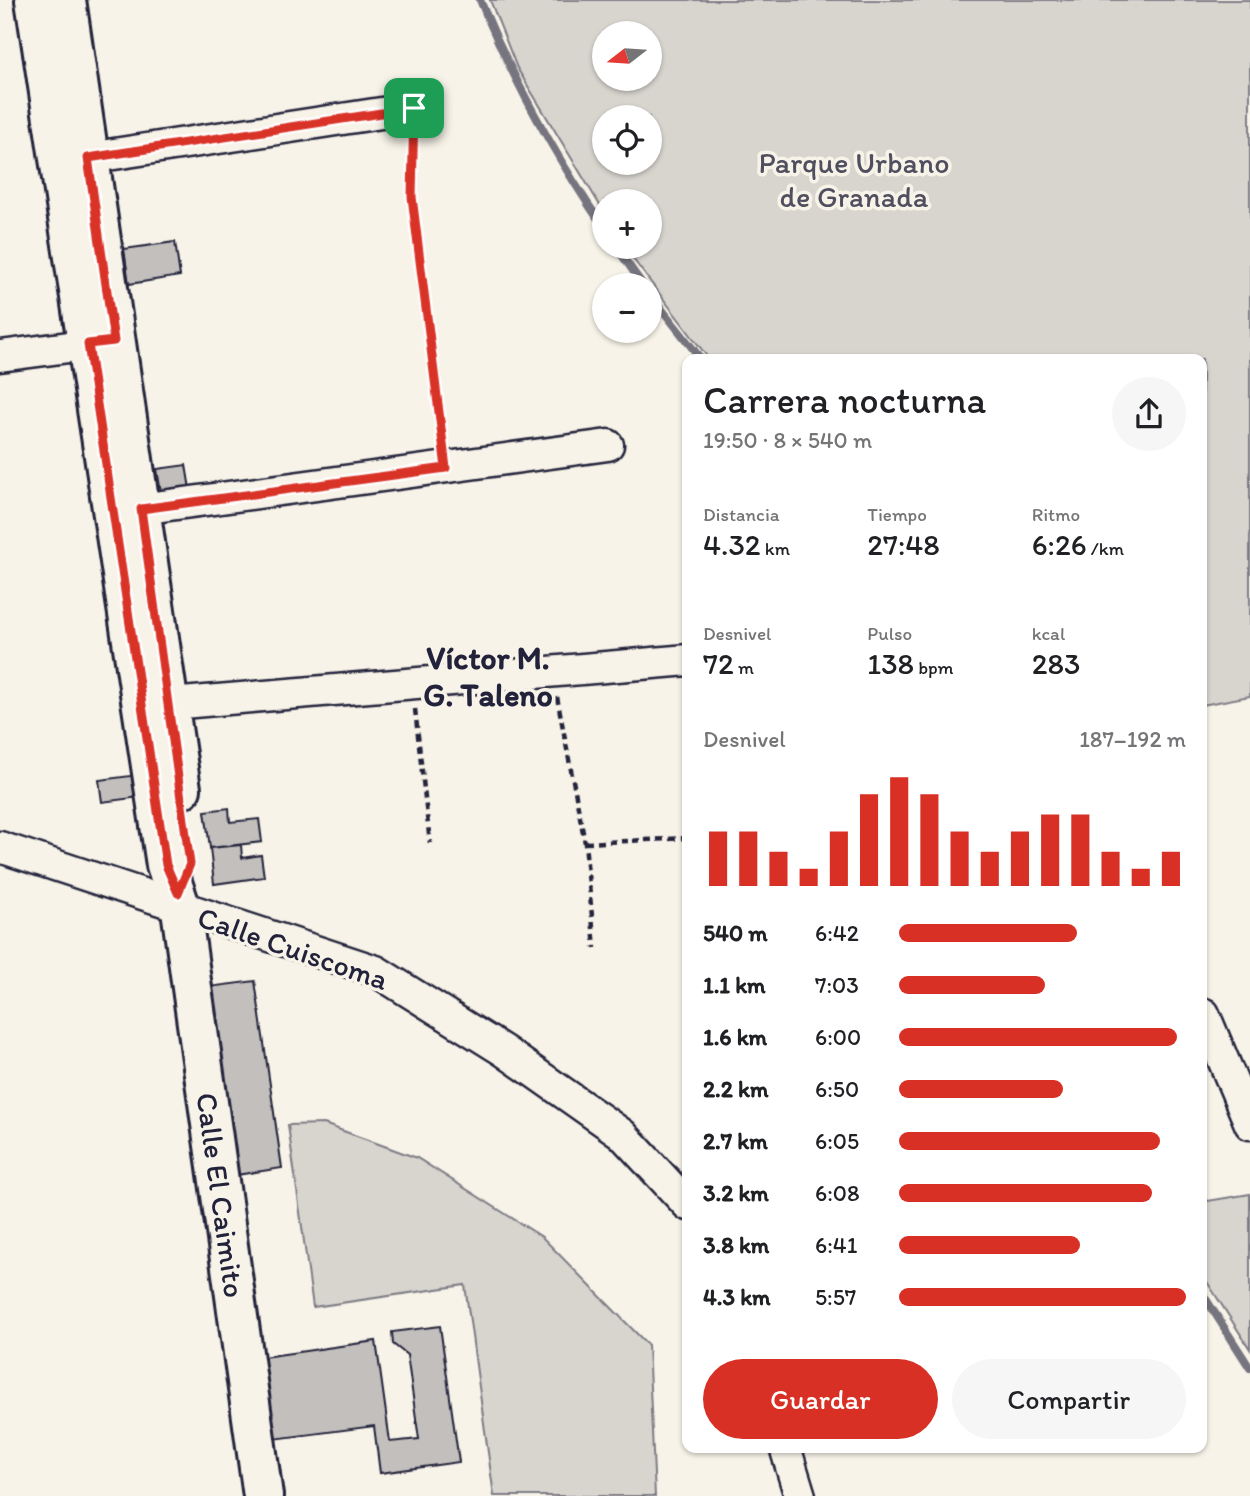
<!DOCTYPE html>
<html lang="es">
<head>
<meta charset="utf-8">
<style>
  :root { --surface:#fff; --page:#f6f6f6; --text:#202124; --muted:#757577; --accent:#d93025 }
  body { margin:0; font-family:Itim,sans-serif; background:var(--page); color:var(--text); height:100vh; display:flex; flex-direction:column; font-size:26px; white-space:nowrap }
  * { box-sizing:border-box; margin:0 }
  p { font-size:23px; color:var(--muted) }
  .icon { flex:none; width:38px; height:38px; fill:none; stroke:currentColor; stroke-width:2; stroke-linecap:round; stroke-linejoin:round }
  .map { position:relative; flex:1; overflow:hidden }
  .drawer { position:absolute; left:682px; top:354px; width:525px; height:1099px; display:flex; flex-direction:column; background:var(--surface); border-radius:14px; box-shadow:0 2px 5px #0004 }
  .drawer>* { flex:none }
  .needle { width:46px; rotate:253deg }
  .controls { position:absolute; left:592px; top:21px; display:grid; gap:14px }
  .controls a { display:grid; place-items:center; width:70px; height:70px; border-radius:50%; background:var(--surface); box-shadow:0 2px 5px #0004; font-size:35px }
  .pin { position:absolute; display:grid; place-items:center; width:60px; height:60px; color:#fff; margin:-30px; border-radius:14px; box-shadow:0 4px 10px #0006 }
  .round { display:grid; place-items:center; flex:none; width:74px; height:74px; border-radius:37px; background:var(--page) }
  .head { display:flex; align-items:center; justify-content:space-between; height:119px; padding:0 21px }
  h1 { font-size:38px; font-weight:600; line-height:52px }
  .stats { display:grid; grid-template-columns:repeat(3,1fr); gap:10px; height:119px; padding:7px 21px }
  .stats div { display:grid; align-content:center }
  .stats b { font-size:30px; font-weight:600 }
  .stats small { font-size:19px; font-weight:400 }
  .stats p { font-size:19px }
  .chart { height:196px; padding:14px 21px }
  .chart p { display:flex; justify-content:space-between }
  .chart svg { width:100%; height:126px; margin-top:7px; stroke:var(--accent); stroke-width:6 }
  .primary-button { display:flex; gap:14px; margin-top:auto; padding:14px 21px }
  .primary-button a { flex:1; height:80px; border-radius:42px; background:var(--accent); color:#fff; font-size:28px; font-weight:600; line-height:80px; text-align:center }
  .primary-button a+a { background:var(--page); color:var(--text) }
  ul { padding:0 21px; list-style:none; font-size:23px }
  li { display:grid; grid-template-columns:112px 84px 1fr; align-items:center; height:52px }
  li i { height:18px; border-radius:9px; background:var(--accent) }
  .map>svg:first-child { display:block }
  .green { fill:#d8d5cf; stroke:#7d7c85; stroke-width:2; fill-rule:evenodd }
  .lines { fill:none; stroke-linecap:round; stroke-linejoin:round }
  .stream { stroke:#76747f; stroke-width:8 }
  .building { fill:#c2bfbd; stroke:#22223b; stroke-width:2 }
  .street-casing { stroke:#22223b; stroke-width:35 }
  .secondary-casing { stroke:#22223b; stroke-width:44 }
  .path { stroke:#22223b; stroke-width:4.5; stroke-dasharray:7 5; stroke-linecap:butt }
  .street { stroke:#f7f3e8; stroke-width:30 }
  .secondary { stroke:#f7f3e8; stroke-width:38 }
  .route-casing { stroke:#fff; stroke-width:14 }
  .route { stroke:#d93025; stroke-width:9 }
  .labels { text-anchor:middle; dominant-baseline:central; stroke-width:7; stroke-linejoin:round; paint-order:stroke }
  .park-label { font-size:30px; fill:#504f60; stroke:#f7f3e8 }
  .street-label { font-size:30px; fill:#22223b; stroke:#f7f3e8 }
  .neighbourhood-label { font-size:32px; font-weight:bold; fill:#22223b; stroke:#f7f3e8 }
</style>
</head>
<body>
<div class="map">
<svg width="1250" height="1496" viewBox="0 0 1250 1496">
  <rect width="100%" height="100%" fill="#f7f3e8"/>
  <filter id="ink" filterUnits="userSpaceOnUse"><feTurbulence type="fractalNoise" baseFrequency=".0143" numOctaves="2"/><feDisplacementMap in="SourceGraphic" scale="14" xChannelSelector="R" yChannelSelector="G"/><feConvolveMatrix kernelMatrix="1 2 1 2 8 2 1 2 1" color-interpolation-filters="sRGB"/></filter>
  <g filter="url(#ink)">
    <path class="green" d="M490 0H1250V696L1202 705V359H709L624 247H649V201H604V212L517 68ZM604 33H649V79H604ZM604 117H649V163H604Z
      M324 1124 417 1158 542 1237 648 1345 655 1496H494L465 1285 313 1307 288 1125Z
      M1250 1194V1349L1202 1274V1195L1208 1201Z"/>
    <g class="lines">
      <path class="stream" d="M480 0C513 80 555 156 604 228
        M616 247 643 285
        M649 293 701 359
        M1202 1293 1250 1368"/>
    </g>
    <path class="building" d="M175 242 180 276 129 284 124 249Z
      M186 465 190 489 161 493 157 469Z
      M138 775 141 797 102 802 99 780Z
      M229 808 230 822 259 819 262 842 210 848 205 811Z
      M241 845 242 858 261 855 264 877 214 884 210 848Z
      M255 981 282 1168 236 1175 208 987Z
      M440 1326 459 1462 380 1473 374 1426 274 1439 263 1357 376 1341 390 1442 419 1439 407 1355 393 1344 392 1332Z"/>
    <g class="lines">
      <defs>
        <path id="street" d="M88 158 414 108
          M0 356 107 342
          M140 509 608 445
          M170 704 688 660
          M0 847 376 971 504 1051 622 1134 688 1205
          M1204 1014 1250 1124
          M785 1447 800 1496"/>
        <path id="secondary" d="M35 0 166 865 181 909 263 1496
          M66 0 181 789"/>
      </defs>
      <use href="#street" class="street-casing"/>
      <use href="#secondary" class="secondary-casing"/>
      <path class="path" d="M413 135 412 197 443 439
        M557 697 585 843 595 948
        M415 709 430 843
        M585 843 688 838"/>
      <use href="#street" class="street"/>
      <use href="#secondary" class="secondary"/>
    </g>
  </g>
  <g class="lines" filter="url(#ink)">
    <defs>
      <path id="route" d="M414 108 412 197 446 468 141 509 190 864 178 893 166 865 88 344 114 341 88 158Z"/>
    </defs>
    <use href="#route" class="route-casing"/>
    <use href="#route" class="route"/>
  </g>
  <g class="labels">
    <g class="park-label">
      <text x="854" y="162">Parque Urbano<tspan x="854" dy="34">de Granada</tspan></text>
    </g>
    <g class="street-label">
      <text transform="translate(293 948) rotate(19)">Calle Cuiscoma</text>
      <text transform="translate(221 1195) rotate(82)">Calle El Caimito</text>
    </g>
    <g class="neighbourhood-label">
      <text x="488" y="658">Víctor M.<tspan x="488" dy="37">G. Taleno</tspan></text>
    </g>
  </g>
</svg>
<div class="controls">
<a><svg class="needle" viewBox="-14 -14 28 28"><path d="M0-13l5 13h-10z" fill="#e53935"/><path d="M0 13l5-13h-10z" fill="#757577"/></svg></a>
<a><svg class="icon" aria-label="locate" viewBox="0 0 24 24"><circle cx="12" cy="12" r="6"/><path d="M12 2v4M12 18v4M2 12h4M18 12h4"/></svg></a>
<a>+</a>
<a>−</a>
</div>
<div class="pin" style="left:414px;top:108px;background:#1e9e55"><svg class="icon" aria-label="arrive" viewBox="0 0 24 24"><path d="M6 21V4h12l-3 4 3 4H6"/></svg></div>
<section class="drawer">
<div class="head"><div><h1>Carrera nocturna</h1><p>19:50 · 8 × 540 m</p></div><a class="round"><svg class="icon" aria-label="share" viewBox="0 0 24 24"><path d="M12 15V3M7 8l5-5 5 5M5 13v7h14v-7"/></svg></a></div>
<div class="stats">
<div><p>Distancia</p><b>4.32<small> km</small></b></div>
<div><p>Tiempo</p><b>27:48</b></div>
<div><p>Ritmo</p><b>6:26<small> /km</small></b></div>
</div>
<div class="stats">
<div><p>Desnivel</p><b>72<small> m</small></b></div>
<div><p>Pulso</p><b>138<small> bpm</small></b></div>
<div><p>kcal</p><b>283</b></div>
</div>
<div class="chart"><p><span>Desnivel</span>187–192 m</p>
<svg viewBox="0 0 160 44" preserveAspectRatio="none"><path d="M5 44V25M15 44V25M25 44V32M35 44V38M45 44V25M55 44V12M65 44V6M75 44V12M85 44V25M95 44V32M105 44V25M115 44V19M125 44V19M135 44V32M145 44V38M155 44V32"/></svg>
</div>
<ul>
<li><b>540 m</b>6:42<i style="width:62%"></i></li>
<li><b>1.1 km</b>7:03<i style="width:51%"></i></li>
<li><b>1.6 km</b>6:00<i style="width:97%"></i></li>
<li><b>2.2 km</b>6:50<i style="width:57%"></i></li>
<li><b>2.7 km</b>6:05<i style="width:91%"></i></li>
<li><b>3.2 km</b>6:08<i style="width:88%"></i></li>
<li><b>3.8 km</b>6:41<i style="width:63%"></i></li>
<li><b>4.3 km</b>5:57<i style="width:100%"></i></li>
</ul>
<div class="primary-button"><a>Guardar</a><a>Compartir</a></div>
</section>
</div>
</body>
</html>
